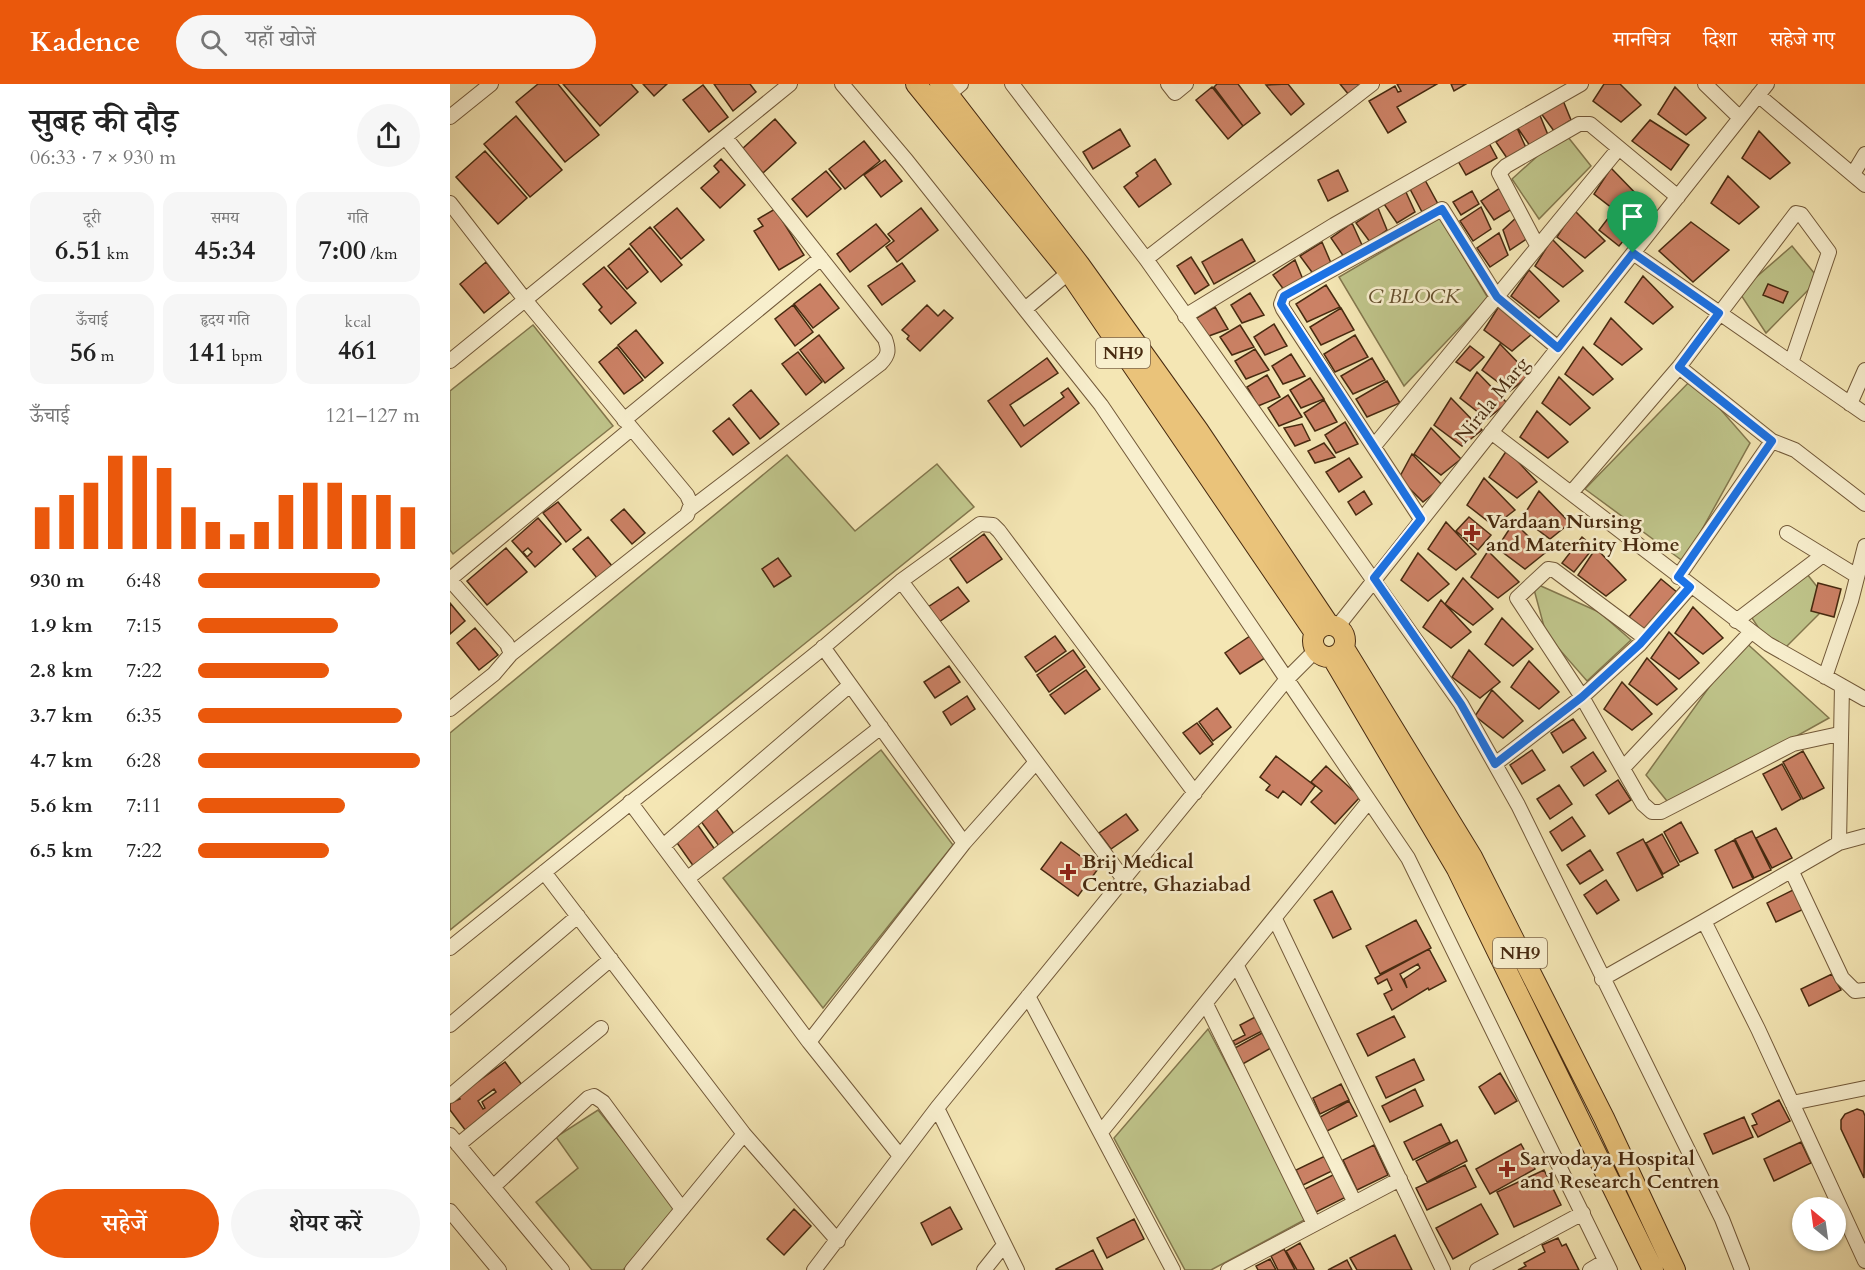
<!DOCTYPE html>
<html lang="hi">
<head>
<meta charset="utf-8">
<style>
  :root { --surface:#fff; --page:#f6f6f6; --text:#222; --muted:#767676; --accent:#ea580c }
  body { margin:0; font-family:Cardo,"Noto Serif Devanagari",serif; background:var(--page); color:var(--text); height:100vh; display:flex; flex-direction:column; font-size:22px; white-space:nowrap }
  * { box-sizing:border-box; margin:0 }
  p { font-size:20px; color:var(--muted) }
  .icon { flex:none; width:33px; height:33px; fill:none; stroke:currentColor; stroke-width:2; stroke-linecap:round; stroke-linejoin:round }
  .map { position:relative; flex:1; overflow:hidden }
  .drawer { display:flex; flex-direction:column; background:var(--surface); width:450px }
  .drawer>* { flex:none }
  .needle { width:39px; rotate:331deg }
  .controls { position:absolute; left:1342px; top:1113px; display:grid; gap:12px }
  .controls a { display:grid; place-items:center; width:54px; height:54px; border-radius:50%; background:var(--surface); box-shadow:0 2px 4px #0004; font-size:30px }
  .pin { position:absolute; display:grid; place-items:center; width:51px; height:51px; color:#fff; margin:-62px -26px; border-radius:50% 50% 50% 0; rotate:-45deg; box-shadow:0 0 6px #0007 }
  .pin .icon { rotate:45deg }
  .round { display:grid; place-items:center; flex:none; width:63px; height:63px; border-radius:32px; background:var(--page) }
  .headline { display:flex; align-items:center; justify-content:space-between; height:102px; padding:0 30px }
  h1 { font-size:33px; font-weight:600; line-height:45px }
  .stats { display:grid; grid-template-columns:repeat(3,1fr); gap:9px; height:102px; padding:6px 30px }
  .stats div { display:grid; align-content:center; border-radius:15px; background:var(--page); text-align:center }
  .stats b { font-size:26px; font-weight:600 }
  .stats small { font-size:16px; font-weight:400 }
  .stats p { font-size:16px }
  .chart { height:168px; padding:12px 30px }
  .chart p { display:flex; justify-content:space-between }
  .chart svg { width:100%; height:108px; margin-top:6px; stroke:var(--accent); stroke-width:6 }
  .action { display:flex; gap:12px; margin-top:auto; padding:12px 30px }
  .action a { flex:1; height:69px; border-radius:36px; background:var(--accent); color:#fff; font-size:24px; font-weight:600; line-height:69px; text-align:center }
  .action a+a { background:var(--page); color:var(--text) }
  ul { padding:0 30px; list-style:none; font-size:20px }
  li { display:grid; grid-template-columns:96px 72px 1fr; align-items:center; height:45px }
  li i { height:15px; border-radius:8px; background:var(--accent) }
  header { display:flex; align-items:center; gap:36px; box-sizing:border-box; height:84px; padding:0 30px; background:var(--accent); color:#fff }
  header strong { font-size:28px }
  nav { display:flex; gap:33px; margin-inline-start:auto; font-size:21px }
  .search { width:420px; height:54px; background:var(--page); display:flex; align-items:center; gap:15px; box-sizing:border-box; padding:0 21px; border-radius:33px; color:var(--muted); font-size:22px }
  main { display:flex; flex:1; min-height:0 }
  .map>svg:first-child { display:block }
  .green { fill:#bfc48a; stroke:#83774d; stroke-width:1.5 }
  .building { fill:#cb8165; stroke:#472a10; stroke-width:1.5; fill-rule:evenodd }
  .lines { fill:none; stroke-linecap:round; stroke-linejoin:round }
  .minor-casing { stroke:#725939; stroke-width:16 }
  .highway-casing { stroke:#472a10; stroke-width:22 }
  .minor { stroke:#f8efce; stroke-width:14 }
  .highway { stroke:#eac37a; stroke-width:20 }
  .route-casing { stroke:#fff; stroke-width:12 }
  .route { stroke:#1a73e8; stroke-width:8 }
  .poi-dot { fill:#8f2418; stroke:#f8efce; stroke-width:2 }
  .labels { text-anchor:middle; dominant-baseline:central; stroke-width:5; stroke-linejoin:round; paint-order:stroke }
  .shield { fill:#f8efce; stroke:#7c6549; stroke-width:1.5 }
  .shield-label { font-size:18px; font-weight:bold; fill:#472a10 }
  .park-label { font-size:20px; font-style:italic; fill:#65502e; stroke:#f8efce }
  .street-label { font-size:20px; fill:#472a10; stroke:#f8efce }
  .poi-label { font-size:20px; font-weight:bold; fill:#472a10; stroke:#f8efce; text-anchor:start }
</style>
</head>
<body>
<header>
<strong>Kadence</strong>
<div class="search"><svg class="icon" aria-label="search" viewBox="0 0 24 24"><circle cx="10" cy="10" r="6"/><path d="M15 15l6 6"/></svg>यहाँ खोजें</div>
<nav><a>मानचित्र</a><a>दिशा</a><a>सहेजे गए</a></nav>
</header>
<main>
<section class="drawer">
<div class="headline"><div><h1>सुबह की दौड़</h1><p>06:33 · 7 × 930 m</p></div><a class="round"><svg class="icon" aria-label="share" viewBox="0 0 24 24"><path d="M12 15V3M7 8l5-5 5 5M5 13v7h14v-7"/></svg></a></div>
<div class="stats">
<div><p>दूरी</p><b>6.51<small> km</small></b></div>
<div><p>समय</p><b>45:34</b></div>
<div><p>गति</p><b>7:00<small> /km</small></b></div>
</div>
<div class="stats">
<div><p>ऊँचाई</p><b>56<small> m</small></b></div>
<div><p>हृदय गति</p><b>141<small> bpm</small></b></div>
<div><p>kcal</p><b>461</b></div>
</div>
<div class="chart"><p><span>ऊँचाई</span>121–127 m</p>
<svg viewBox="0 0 160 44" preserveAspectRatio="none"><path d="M5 44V27M15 44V22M25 44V17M35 44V6M45 44V6M55 44V11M65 44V27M75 44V33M85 44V38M95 44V33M105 44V22M115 44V17M125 44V17M135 44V22M145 44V22M155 44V27"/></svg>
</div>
<ul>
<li><b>930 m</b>6:48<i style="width:82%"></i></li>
<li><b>1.9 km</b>7:15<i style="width:63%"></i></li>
<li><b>2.8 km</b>7:22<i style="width:59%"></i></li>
<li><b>3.7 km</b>6:35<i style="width:92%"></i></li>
<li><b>4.7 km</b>6:28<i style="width:100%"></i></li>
<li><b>5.6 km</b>7:11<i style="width:66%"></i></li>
<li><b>6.5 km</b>7:22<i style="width:59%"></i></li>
</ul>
<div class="action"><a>सहेजें</a><a>शेयर करें</a></div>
</section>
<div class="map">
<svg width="1415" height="1186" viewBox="0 0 1415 1186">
  <rect width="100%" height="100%" fill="#f4e6b4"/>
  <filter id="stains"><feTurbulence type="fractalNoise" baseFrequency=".00333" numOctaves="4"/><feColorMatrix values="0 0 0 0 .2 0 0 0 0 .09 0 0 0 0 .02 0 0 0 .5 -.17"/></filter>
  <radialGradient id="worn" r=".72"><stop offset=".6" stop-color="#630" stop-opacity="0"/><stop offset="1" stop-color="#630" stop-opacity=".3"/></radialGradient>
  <path class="green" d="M1114 48 1141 82 1089 135 1062 95Z
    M990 134 1038 214 954 302 889 193Z
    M1342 162 1369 195 1316 249 1289 208Z
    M83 241 163 342 3 470 0 466V307Z
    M1243 294 1300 359 1234 478 1135 405Z
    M337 371 405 447 487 380 524 423 0 846V649Z
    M1353 485 1380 519 1327 572 1300 531Z
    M1082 498 1149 528 1181 556 1137 597 1096 550Z
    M1293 556 1379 634 1221 722 1196 691Z
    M431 666 503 761 373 924 273 794Z
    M758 945 858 1134 761 1186H735L664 1054Z
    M148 1026 228 1125 173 1186H142L86 1118 128 1084 106 1053Z"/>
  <path class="building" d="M88 0H108L149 51 115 78 66 18Z
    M113 0H181L188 8 150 42Z
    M193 0H217L204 12Z
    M264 0H300L306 8 283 27Z
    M767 0H788L810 29 793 42 764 3Z
    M838 0 854 20 841 31 816 1Z
    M890 0H913L899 11Z
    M947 0H987L947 23 956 38 938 49 919 17 945 2 948 8 951 7Z
    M1001 0H1016L1004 7Z
    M1154 0H1170L1191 21 1171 38 1143 17Z
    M253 1 278 33 259 48 233 16Z
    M762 3 793 42 778 55 746 16Z
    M1225 3 1256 34 1236 51 1208 30Z
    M1112 14 1121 36 1104 47 1090 28Z
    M1089 29 1098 51 1080 62 1067 43Z
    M66 32 112 86 80 113 34 60Z
    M325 35 346 59 313 89 292 65Z
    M1200 36 1239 61 1221 86 1182 57Z
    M1067 44 1077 66 1059 77 1046 58Z
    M670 45 680 62 643 85 633 68Z
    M1309 47 1340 79 1320 95 1292 74Z
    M414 57 430 77 395 105 379 85Z
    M1039 59 1047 74 1016 91 1008 77Z
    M35 67 77 114 48 140 6 93Z
    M271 75 295 101 270 124 251 104 269 88 264 82Z
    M705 75 721 100 689 123 674 103 688 92 686 89Z
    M435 76 452 97 431 113 414 91Z
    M1161 84 1191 115 1171 131 1144 110Z
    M888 86 898 107 878 117 868 96Z
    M376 87 391 105 357 133 342 115Z
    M1278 92 1309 123 1289 140 1261 119Z
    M975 96 988 120 972 128 960 105Z
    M1053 102 1062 125 1044 136 1031 117Z
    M955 106 965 128 947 139 934 120Z
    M1022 107 1029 120 1011 131 1003 118Z
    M1031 123 1041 145 1023 157 1010 137Z
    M227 124 254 156 231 175 204 143Z
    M471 124 488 146 447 178 436 163 444 157 438 150Z
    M928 124 937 146 920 158 906 139Z
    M325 125 354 171 329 186 304 147 313 142 308 135Z
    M1124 126 1155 157 1135 174 1107 153Z
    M1068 132 1078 154 1060 166 1053 146Z
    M1159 133 1179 150 1169 162 1149 146Z
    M1241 138 1279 166 1243 198 1209 167Z
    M902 139 912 161 894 173 881 154Z
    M426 140 440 157 400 188 387 170Z
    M200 143 232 181 211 198 180 160Z
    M1049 149 1058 171 1040 183 1027 164Z
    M792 155 805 177 764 200 752 178Z
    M1102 155 1133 187 1113 203 1085 182Z
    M872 158 881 179 864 191 850 172Z
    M179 164 198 188 177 205 158 182Z
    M741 173 759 201 745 210 727 182Z
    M845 176 854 198 837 210 823 191Z
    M36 178 60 208 34 229 10 200Z
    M452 179 465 197 432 221 418 202Z
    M154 183 186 219 161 240 149 226 152 223 133 200Z
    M1079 186 1109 217 1089 234 1061 212Z
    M1193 192 1223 223 1203 240 1175 218Z
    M370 200 389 224 363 244 344 220Z
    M1318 200 1338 208 1333 219 1313 211Z
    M876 201 890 223 857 238 846 220Z
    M800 209 814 231 792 239 781 221Z
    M1051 219 1082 250 1062 267 1034 246Z
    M343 221 363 248 345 262 325 235Z
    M477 221 488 232 494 226 503 234 470 267 457 255 459 252 452 246Z
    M765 223 778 245 756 253 745 235Z
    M891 224 904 246 871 261 860 243Z
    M1161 234 1192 265 1172 281 1144 260Z
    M824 240 837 262 815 271 804 253Z
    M790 241 804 263 782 271 770 253Z
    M186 246 213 279 195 294 168 261Z
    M369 251 394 284 375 299 350 266Z
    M905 251 918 273 885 288 874 270Z
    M1050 260 1080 291 1060 307 1032 286Z
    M1020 262 1034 273 1020 287 1006 278Z
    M167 263 193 296 174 310 149 278Z
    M1133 263 1163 295 1143 311 1115 290Z
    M805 265 819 286 796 295 785 277Z
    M348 268 372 298 356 311 332 280Z
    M841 270 855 292 833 300 822 282Z
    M597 274 608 289 560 321 574 342 614 313 611 309 618 304 629 319 571 363 538 317Z
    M922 274 935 296 903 310 891 292Z
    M1027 288 1057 319 1037 335 1010 314Z
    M817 291 830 313 808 322 797 303Z
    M1109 293 1140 324 1120 341 1092 319Z
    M860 294 874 315 851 324 840 306Z
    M937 297 950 319 917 333 906 315Z
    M301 306 329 340 310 355 283 321Z
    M838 311 852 333 829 342 818 324Z
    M1001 314 1032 346 1012 362 984 341Z
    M874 316 887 338 865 347 854 329Z
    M1087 327 1118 358 1098 374 1070 353Z
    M279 334 299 359 283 371 263 347Z
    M895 338 908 360 886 369 875 351Z
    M852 340 860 356 845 362 834 344Z
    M981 344 1011 375 991 391 964 370Z
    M874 359 885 373 865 379 858 367Z
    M1057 366 1087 398 1067 414 1039 393Z
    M962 370 993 402 973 418 949 394Z
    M899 374 912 393 889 408 876 388Z
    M1034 394 1065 426 1044 442 1017 421Z
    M914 407 922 420 906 431 898 418Z
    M1089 407 1120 439 1100 455 1072 434Z
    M108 418 131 446 116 458 93 429Z
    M174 425 195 449 182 460 161 436Z
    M1019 433 1041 451 1028 466 1006 447Z
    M88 434 111 460 85 483 62 457ZM78 464 82 468 77 473 73 468Z
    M996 438 1026 470 1006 486 978 465Z
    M1064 438 1095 469 1075 485 1047 464Z
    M534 450 552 475 517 499 500 475Z
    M138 453 162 482 147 494 123 465Z
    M1132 453 1144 463 1124 488 1112 479Z
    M56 464 77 488 37 521 17 497Z
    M1146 464 1176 496 1156 512 1128 491Z
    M1038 467 1069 498 1048 514 1021 493Z
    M968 469 999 500 978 517 951 496Z
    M328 474 341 492 324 503 312 485Z
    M1013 494 1043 525 1023 541 995 520Z
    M1211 495 1228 509 1195 547 1179 533Z
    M1368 499 1391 505 1384 533 1361 527Z
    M508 503 519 517 489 538 478 523Z
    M991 516 1021 548 1001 564 973 543Z
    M0 519 15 537 0 550Z
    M1243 523 1273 554 1253 570 1225 549Z
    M1052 534 1083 565 1063 582 1035 560Z
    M25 544 48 571 29 586 7 559Z
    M1219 548 1249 579 1229 595 1201 574Z
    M803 550 818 572 790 590 775 569Z
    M605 552 616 567 586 588 575 573Z
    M623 566 635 583 599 608 587 591Z
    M1019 566 1050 598 1030 614 1002 593Z
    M1197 574 1227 605 1207 621 1179 600Z
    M1079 577 1109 608 1089 625 1061 603Z
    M499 582 510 598 485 614 474 598Z
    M636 586 650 605 615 630 600 611Z
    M1172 598 1202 630 1182 646 1154 625Z
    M1042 606 1073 637 1053 654 1025 632Z
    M517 612 525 625 501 641 493 628Z
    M767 624 781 643 763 657 749 638Z
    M1123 635 1136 654 1113 669 1101 649Z
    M747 639 763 660 750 670 733 649Z
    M1082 666 1095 686 1072 700 1060 681Z
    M1353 667 1374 704 1353 715 1333 678Z
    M1143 668 1156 687 1134 702 1121 683Z
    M826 672 865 702 851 721 833 707 828 714 816 706 820 701 810 693Z
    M1332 680 1351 715 1332 726 1313 690Z
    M876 682 910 713 885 740 861 718 872 707 861 698Z
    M1168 696 1181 716 1159 730 1146 711Z
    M1109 701 1122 720 1100 735 1087 715Z
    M266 725 285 751 269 762 250 736Z
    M676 730 688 746 661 765 649 749Z
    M1122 733 1135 752 1112 767 1100 748Z
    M1231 738 1248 769 1230 778 1214 748Z
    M247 740 266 767 244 783 225 756Z
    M1326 744 1342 774 1322 784 1306 754Z
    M1302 747 1321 786 1304 794 1285 755Z
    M1212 750 1229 781 1213 790 1196 759Z
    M1193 755 1213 793 1187 807 1167 769Z
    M1284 756 1303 795 1283 804 1265 766Z
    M611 758 648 785 628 812 591 785Z
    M1140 766 1153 786 1130 800 1117 781Z
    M1156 796 1169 816 1147 830 1134 811Z
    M1347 804 1356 824 1326 838 1317 819Z
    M882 807 901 845 883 854 864 816Z
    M966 836 981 864 930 890 916 862Z
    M979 865 996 897 979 906 978 904 942 926 934 910 942 906 937 895 928 900 925 894ZM968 880 970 884 954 895 957 904 950 890Z
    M1382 890 1391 906 1359 922 1351 905Z
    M807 932 814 946 785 961 783 957 795 951 790 941Z
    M944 932 955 953 918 972 907 950Z
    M812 949 821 964 791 981 783 965Z
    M964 975 974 996 936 1014 926 993Z
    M55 978 75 1005 19 1051 0 1026V1019L10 1015 8 1012ZM44 1005 46 1008 32 1018 35 1024 33 1025 28 1017Z
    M1050 989 1067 1017 1045 1030 1029 1003Z
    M891 1000 899 1016 870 1030 863 1014Z
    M965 1005 973 1022 940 1038 932 1022Z
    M1329 1016 1340 1037 1308 1053 1302 1042 1307 1040 1302 1030Z
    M899 1017 907 1032 877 1047 870 1033Z
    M1407 1025 1413 1027 1415 1032 1414 1094 1391 1045V1036L1395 1030Z
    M1294 1033 1303 1053 1263 1070 1254 1050Z
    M991 1040 1000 1058 963 1076 954 1058Z
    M1007 1056 1017 1077 977 1098 966 1077Z
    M1351 1058 1361 1079 1324 1097 1314 1075Z
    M1071 1060 1085 1085 1040 1110 1026 1085Z
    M924 1061 938 1091 907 1106 893 1076Z
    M875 1072 882 1087 853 1101 846 1086Z
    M1015 1081 1026 1103 977 1126 966 1104Z
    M1094 1086 1111 1121 1064 1143 1047 1108Z
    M887 1089 898 1112 866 1128 855 1105Z
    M1031 1120 1048 1150 1003 1175 986 1144Z
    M500 1123 512 1145 482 1161 471 1139Z
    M344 1125 361 1142 334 1171 317 1155Z
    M684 1135 694 1155 657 1174 647 1154Z
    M945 1151 962 1186H907L900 1174Z
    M1108 1154 1112 1162 1116 1160 1129 1186H1068L1076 1182 1074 1179 1095 1168 1092 1161Z
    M850 1159 864 1185 863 1186H847L836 1167Z
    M834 1165 845 1186H828L821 1172Z
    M643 1166 653 1186H606V1185Z
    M820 1175 826 1186H808L806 1182Z
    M897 1176 902 1186H878Z"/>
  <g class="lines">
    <defs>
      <path id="minor" d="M392 0 457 77 651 321 958 774 1160 1186
        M562 0 696 175 1011 620 1068 721 1272 1135 1292 1186
        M718 0 725 9 736 0
        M1255 0 1289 33
        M498 11 511 0
        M1308 11 1415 101
        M0 33 41 0
        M1403 90 1415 70
        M0 119 76 217 237 411 241 420 237 431 61 570
        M1088 163 1049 89 1056 82 1129 40H1140L1228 113
        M1183 169 1415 330
        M696 175 922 0
        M575 225 624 184
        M735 232 884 141 1131 0
        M0 277 340 0
        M1229 283 1322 357
        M1400 320 1415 286
        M174 336 371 174
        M1041 348 1318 560 1415 615
        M924 362 1169 64
        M1121 409 1229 283 1346 129 1351 130 1379 168 1341 279
        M240 425 430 280C439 271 439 266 435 255L275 53
        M971 435 833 225 831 220 834 212 992 125 1047 213 1108 264
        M1337 449 1407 492
        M1228 493 1322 357 1345 366 1415 420
        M0 495 181 345
        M0 496 57 560 61 570 44 590 0 625
        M451 497 673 794
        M1286 537 1373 471
        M887 543 1317 0
        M1195 554 1104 486 1098 485 1067 514 1132 613 1193 720 1202 728H1211L1343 660 1389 650
        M373 563 514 759
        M1375 593 1401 517 1415 462
        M1045 680 1132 613 1190 560 1240 503
        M1173 684 1301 548
        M180 718 359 958 450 1072
        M1415 752 1389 759 1254 837 1308 945 1415 1177
        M1389 759 1392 602
        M213 762 400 601
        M94 788 294 1050 388 1157
        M1342 788 1392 894 1405 907 1415 906
        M238 794 431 643
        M825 835 993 1186
        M0 864 368 568 451 497 530 440 543 441 549 447 745 709
        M787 882 905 1119
        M1152 895 1254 837
        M578 912 723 1186
        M756 920 864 1140
        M0 941 128 832
        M359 958 514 759 586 678
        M0 1012 161 875
        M1342 1019 1415 1004
        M487 1024 567 1186
        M651 1048 919 717
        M0 1051 112 1186
        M8 1061 151 944
        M43 1103 138 1014 144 1012 153 1018 232 1125
        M0 1127 49 1186
        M182 1186 294 1050
        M364 1186 487 1024 837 595 866 566
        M534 1186 554 1161
        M778 1186 950 1095
        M1027 1186 1133 1129
        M1140 1186 1155 1177"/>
      <path id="highway" d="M466 0 619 188 865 549
        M490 0 629 180 748 346 879 541
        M863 557a16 16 0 1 1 32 0a16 16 0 1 1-32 0Z
        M894 564 1022 773 1154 1034 1225 1186
        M882 573 1007 785 1203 1186"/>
    </defs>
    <use href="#minor" class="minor-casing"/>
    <use href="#highway" class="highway-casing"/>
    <use href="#minor" class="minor"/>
    <use href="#highway" class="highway"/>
  </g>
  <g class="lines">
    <defs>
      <path id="route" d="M992 125 1047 213 1108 264 1183 169 1269 229 1229 283 1322 357 1228 493 1240 503 1190 560 1132 613 1045 680 1011 620 924 494 971 435 831 220 834 212Z"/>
    </defs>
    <use href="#route" class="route-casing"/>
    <use href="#route" class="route"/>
  </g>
  <g class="poi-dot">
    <path d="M1019 440h6v6h6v6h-6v6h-6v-6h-6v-6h6z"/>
    <path d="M615 779h6v6h6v6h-6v6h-6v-6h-6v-6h6z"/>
    <path d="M1054 1076h6v6h6v6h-6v6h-6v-6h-6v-6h6z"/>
  </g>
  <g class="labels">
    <g class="shield">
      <rect x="646" y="254" width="54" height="30" rx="4.5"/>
      <rect x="1043" y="854" width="54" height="30" rx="4.5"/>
    </g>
    <g class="shield-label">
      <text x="673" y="269">NH9</text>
      <text x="1070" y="869">NH9</text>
    </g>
    <g class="park-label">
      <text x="964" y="212">C BLOCK</text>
    </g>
    <g class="street-label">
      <text transform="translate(1042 316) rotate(-51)">Nirala Marg</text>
    </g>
    <g class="poi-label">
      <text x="1036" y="437">Vardaan Nursing<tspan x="1036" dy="23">and Maternity Home</tspan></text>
      <text x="632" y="777">Brij Medical<tspan x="632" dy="23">Centre, Ghaziabad</tspan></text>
      <text x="1070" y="1074">Sarvodaya Hospital<tspan x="1070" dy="23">and Research Centren</tspan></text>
    </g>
  </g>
  <rect width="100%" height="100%" filter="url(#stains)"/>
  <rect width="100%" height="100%" fill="url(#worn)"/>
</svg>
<div class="controls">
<a><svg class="needle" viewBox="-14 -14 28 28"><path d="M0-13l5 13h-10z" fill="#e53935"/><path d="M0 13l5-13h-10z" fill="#767676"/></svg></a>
</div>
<div class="pin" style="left:1183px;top:169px;background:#1e9e55"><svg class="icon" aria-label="arrive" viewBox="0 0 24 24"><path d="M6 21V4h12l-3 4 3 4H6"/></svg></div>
</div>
</main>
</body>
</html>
